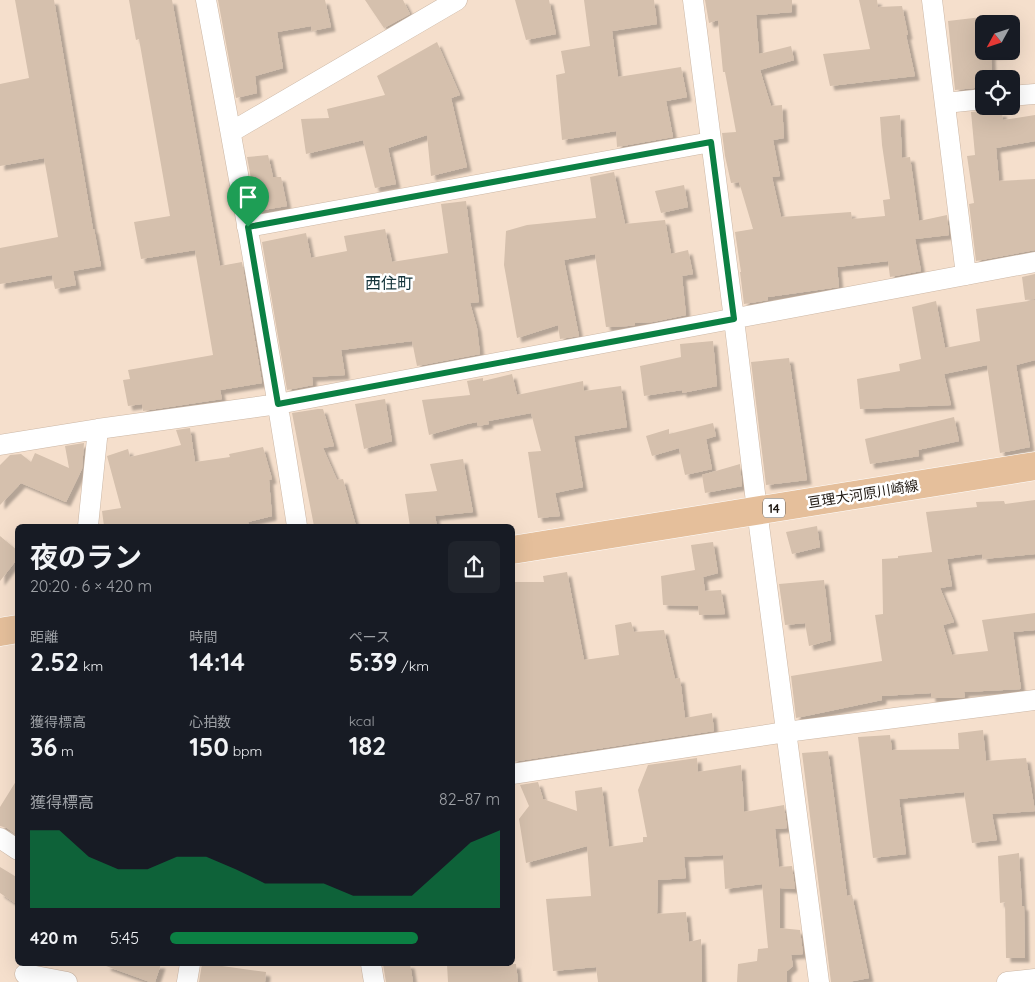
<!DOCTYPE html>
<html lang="ja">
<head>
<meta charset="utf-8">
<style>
  :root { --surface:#171b24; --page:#20242c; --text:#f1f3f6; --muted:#9ea1a6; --accent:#0b8043 }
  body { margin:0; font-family:Quicksand,"Noto Sans JP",sans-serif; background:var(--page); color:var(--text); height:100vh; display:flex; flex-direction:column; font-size:19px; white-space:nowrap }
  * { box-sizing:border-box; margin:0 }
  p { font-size:16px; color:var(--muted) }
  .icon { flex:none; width:28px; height:28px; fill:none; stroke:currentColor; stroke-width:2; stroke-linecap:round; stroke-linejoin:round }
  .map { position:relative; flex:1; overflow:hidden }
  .panel { position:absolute; left:15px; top:524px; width:500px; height:442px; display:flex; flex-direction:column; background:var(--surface); border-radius:8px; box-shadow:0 5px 20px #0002 }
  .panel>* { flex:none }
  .needle { width:32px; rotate:230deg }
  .tools { position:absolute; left:975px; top:15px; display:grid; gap:10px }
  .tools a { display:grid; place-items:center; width:45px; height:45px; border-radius:8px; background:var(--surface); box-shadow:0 5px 20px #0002; font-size:25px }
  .pin { position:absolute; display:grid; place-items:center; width:42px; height:42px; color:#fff; margin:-51px -21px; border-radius:50% 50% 50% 0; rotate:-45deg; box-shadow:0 0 5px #0007 }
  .pin .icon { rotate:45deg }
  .round { display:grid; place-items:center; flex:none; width:52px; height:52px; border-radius:8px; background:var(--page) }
  .headline { display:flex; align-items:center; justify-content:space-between; height:85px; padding:0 15px }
  h1 { font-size:28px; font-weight:700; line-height:38px }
  .figures { display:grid; grid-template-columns:repeat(3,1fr); gap:8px; height:85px; padding:5px 15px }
  .figures div { display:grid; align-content:center }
  .figures b { font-size:25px; font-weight:700 }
  .figures small { font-size:14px; font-weight:400 }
  .figures p { font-size:14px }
  .chart { height:140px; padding:10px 15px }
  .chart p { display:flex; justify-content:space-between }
  .chart svg { width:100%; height:90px; margin-top:5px; fill:var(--accent); opacity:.7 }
  ul { padding:0 15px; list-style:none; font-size:16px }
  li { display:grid; grid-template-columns:80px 60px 1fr; align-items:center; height:38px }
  li i { height:12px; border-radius:6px; background:var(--accent) }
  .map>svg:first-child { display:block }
  .building { fill:#d5c0ad; filter:url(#shadow) }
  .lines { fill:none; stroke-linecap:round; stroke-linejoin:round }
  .minor-casing { stroke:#ccb7a5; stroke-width:21 }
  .primary-casing { stroke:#fff; stroke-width:29 }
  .minor { stroke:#fff; stroke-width:20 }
  .primary { stroke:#e5bf9b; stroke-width:28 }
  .route-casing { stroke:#fff; stroke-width:10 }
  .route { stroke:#0b8043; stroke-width:6 }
  .labels { text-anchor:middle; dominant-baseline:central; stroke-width:5; stroke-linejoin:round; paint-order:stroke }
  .shield { fill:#fff; stroke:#635e59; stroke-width:1 }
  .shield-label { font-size:12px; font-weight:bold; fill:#201912 }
  .street-label { font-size:14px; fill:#201912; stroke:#fff }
  .quarter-label { font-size:16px; fill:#13333a; stroke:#fff }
</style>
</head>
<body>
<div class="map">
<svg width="1035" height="982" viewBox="0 0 1035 982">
  <defs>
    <filter id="shadow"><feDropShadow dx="4.5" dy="4.5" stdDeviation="1" flood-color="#0004"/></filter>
  </defs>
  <rect width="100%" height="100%" fill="#f5dfcc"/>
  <path class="building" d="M15 0H54L93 229H94L101 266 73 271 76 285 55 289 52 275 0 284V248L58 237 44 158 0 166V84L29 78Z
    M129 0H172L220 266 242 262 262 383 220 390 222 399 143 411 142 404 128 406 123 380 130 379 128 370 213 355 195 250 141 259 134 222 170 216 139 39 136 40Z
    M218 0H325L331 27 312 31 311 26 277 32 283 68 255 76 257 93 236 98Z
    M365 0H403L410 14 384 28Z
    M515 0H549L556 34 526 40Z
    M584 0H654L657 24 612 31 618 77 681 67 687 97 666 101 673 137 617 147 616 131 562 140 556 75 565 73 561 51 590 46Z
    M705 0H792V12L756 15 759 54 791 46 794 60 760 70 771 106 782 105 784 138 773 140 780 176 772 177 781 217 851 212 852 219 885 216 883 200 890 199 882 145 880 117 900 115 902 158 910 157 919 221 947 215 949 235 915 239 921 271 890 277 888 261 837 267 839 287 768 297V300L744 304 740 272H741L735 232 753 229 739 182 731 183 725 156 722 133 736 132 725 72H723L718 20 709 23Z
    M859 0H877L878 7 902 6 908 35H906L915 76 830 86 823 54 870 49Z
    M999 15 1000 24H984V51H1003L1004 54 991 55 992 79H984V87L955 90 948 21Z
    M437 42 460 95 451 98 467 167 431 176 427 135 388 148 396 184 375 188 363 140 306 154 301 119 329 118 327 109 385 95 377 76Z
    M984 111V114L1002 112 1003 120 1035 115V141L996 148 999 181 1035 179V250L976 261 969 204 974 203 967 156 975 155 971 112Z
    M268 155 273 177H281L287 206 257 211 247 157Z
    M614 172 625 224 665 220 671 254 688 250 693 274 682 276 686 315 653 322 635 323V325L628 326 606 327 595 254 564 260 579 336 560 339 558 325 517 338 504 265 506 231 527 225 596 218 590 177Z
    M684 185 688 207 661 213 655 191Z
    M466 201 479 302 470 303 477 328 480 354 417 366 412 341 341 350 345 375 312 377 313 385 287 390 262 242 306 233 311 258 347 251 344 236 385 229 392 262 448 253 441 204Z
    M1035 274V299L1025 300 1022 277Z
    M1035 300V360L1016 365 1030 447 1000 453 987 365 944 374 951 405 860 409 857 379 900 371 899 364 921 359 912 307 936 301 945 348 980 341 976 309Z
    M713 341 717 386 682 393V390L644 396 640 366 681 357 680 344Z
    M789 358 807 480 766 485 751 362Z
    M512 374 517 395 583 381 584 391 621 386 627 427 574 436 583 487 555 493 560 516 538 518 528 452 541 451 531 413 488 421 489 424 478 426 477 422 467 424 429 435 422 400 470 395 467 381 483 378V381Z
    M385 399 392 441 364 449 355 404Z
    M318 409H323L334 446 323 448 337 480 343 479 356 526H314L292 413Z
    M954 417 959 441 918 450 919 456 870 464 865 439Z
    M713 423 716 436 706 439 712 469 685 475 679 448 652 456 646 436 669 429V434Z
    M190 428 195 462 230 457 229 454 263 447 272 479 269 480 272 516 248 522 249 526H104L102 511 121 508 107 456 128 449 130 457 181 445 176 430Z
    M84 443 82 469 66 502 21 483 0 505V465L10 455 21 454 31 462 35 453 69 468 65 446Z
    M463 459 473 512 435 516 437 526H410L405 494 437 491 430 464Z
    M740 464 742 486 705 493 702 475Z
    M1035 500V554L983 559 982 554 947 559 952 586 940 588 954 622 943 625 952 655 988 651 982 620 1035 613V630L1013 632 1021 689 964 692 965 697 960 698H931V693L882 696V700L796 718 791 676 882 661 875 615 883 614 882 559 898 558V556L932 552 926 512 977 507 976 502 1004 501 1005 504Z
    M817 526 820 547 792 554 786 532Z
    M0 536 18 551V558L0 581Z
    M713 542 718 573 703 577 705 591 721 590 725 614 699 615 698 606 663 605 661 576 695 570 691 545Z
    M567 572 584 660 619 655 615 625 631 622 634 632 664 630 675 679 680 678 685 718 712 713 714 731 512 762V582H544L543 576Z
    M824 580 831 640 809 646 805 623 785 625 779 584Z
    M983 730 986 761 1026 758 1035 811 992 814 997 840 972 843 964 792 899 799 906 854 873 858 858 737 890 735 892 750 959 749 958 733Z
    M828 751 847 896 852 895 869 978 848 982H831L802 753Z
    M697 758 698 772 741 765 744 812 784 805 787 828 775 829 779 867 792 866 795 889 780 888V928L800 930 803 954 791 955 793 966 787 971V982H737L738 964 757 961 758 949 768 948 762 884 725 889 723 855 684 857 686 878 658 880 657 914 686 912 689 942 701 939 702 982H598L596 967 553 971 546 899 591 896 587 846 526 863 519 819 529 806 520 785 538 782 543 799 577 811 575 791 602 787 609 847 643 842V837H647L638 790 648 765Z
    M18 778V835L7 828 0 826V807Z
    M1019 853 1022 906H1024L1025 958H1006L1005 902 1000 903 998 856Z
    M0 867 18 878V905L0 893Z
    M107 964H161L155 982H150L106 966Z
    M202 964H222V966L266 972 265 982H199Z
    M383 964H410L413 982H386Z
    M447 964H516L518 982H448Z"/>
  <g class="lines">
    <defs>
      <path id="minor" d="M206 0C239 175 270 350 297 526
        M693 0 734 319 757 510 819 982
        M932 0 966 275
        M1011 96 1035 94
        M945 103 984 99
        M231 132 457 0
        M247 227 711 142
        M0 445 98 429
        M88 526 98 429 278 404 1035 262
        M512 774 786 732 1035 700
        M0 838 18 850
        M371 964 374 982
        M25 974 67 982
        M187 982 190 964
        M1007 982 1035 979"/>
      <path id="primary" d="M512 550 1035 466
        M0 632 18 629"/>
    </defs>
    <use href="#minor" class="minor-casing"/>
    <use href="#primary" class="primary-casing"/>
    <use href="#minor" class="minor"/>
    <use href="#primary" class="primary"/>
  </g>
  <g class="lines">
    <defs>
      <path id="route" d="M711 142 734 319 278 404 248 227Z"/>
    </defs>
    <use href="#route" class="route-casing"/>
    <use href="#route" class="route"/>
  </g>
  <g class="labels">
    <rect class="shield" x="763" y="498.5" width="22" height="19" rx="4"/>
    <g class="shield-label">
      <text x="774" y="508">14</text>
    </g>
    <g class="street-label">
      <text transform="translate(863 494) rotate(-9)">亘理大河原川崎線</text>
    </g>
    <g class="quarter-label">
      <text x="389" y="283">西住町</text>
    </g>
  </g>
</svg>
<div class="tools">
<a><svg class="needle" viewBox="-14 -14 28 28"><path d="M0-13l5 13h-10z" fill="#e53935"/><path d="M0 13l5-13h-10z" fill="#9ea1a6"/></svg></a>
<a><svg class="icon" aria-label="locate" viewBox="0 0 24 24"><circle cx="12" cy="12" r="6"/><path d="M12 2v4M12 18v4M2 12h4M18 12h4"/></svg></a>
</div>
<div class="pin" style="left:248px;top:227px;background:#1e9e55"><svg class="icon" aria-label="arrive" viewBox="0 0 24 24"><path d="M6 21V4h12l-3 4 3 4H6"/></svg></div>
<section class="panel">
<div class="headline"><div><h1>夜のラン</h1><p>20:20 · 6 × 420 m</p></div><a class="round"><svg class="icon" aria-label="share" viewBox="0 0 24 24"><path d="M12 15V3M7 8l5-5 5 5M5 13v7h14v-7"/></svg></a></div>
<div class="figures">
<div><p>距離</p><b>2.52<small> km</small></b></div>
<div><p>時間</p><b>14:14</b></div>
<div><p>ペース</p><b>5:39<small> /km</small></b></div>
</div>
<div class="figures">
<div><p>獲得標高</p><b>36<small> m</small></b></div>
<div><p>心拍数</p><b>150<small> bpm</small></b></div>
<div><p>kcal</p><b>182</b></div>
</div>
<div class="chart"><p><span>獲得標高</span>82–87 m</p>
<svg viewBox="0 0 160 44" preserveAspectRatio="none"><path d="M0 44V6L10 6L20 19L30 25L40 25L50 19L60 19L70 25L80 32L90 32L100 32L110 38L120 38L130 38L140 25L150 12L160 6V44z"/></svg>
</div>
<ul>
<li><b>420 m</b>5:45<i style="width:75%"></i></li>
</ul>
</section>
</div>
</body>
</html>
